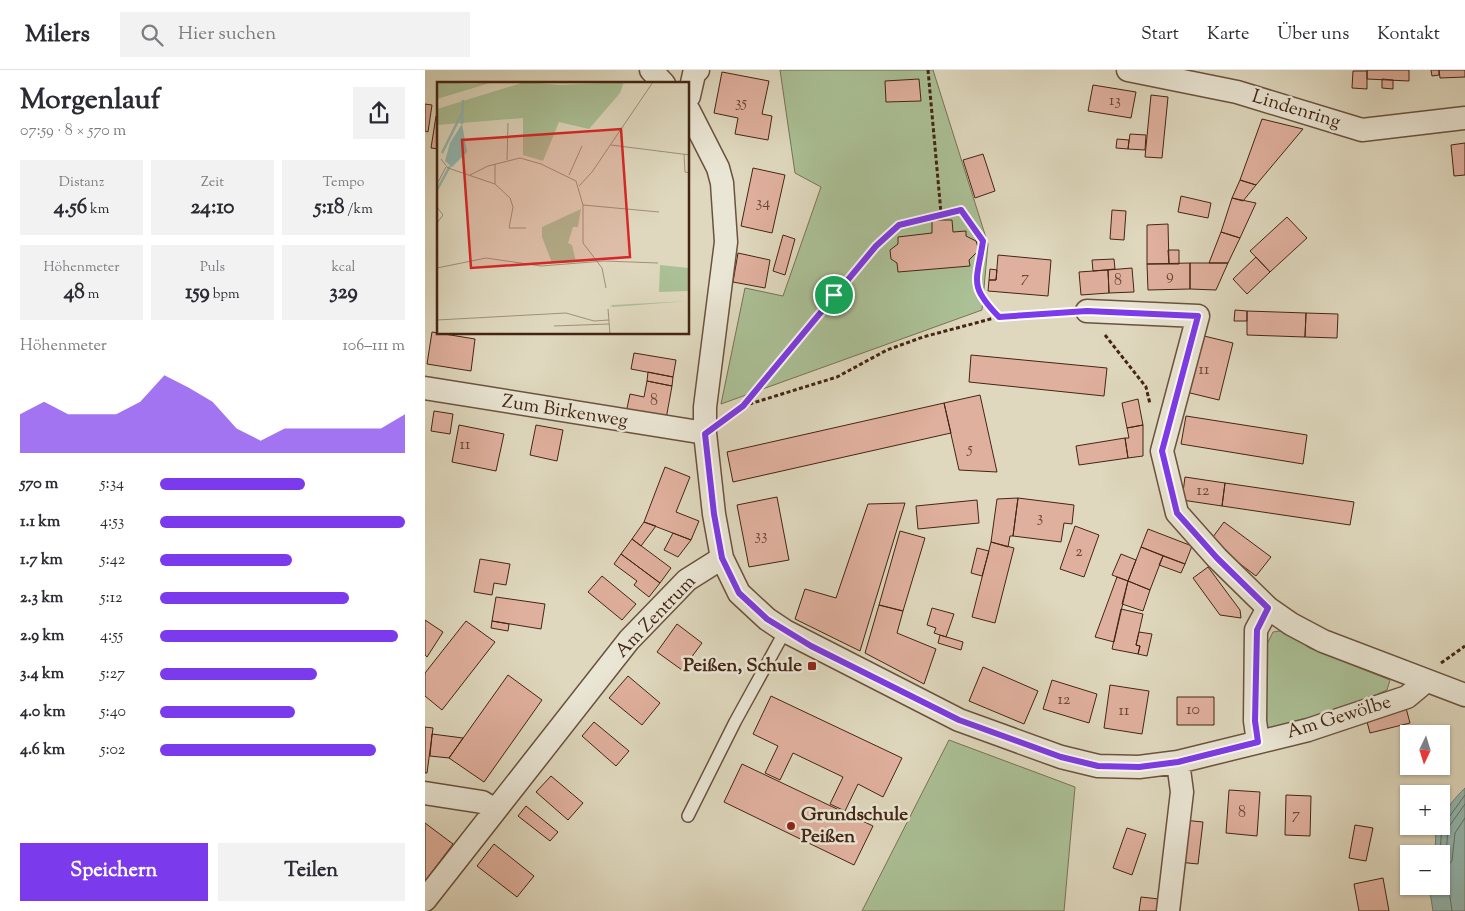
<!DOCTYPE html>
<html lang="de">
<head>
<meta charset="utf-8">
<style>
  :root { --surface:#fff; --page:#f2f2f3; --text:#2b2b33; --muted:#7c7c81; --line:#e1e1e2; --accent:#7c3aed }
  body { margin:0; font-family:"Sorts Mill Goudy",serif; background:var(--page); color:var(--text); height:100vh; display:flex; flex-direction:column; font-size:19px; white-space:nowrap }
  * { box-sizing:border-box; margin:0 }
  p { font-size:16px; color:var(--muted) }
  .icon { flex:none; width:28px; height:28px; fill:none; stroke:currentColor; stroke-width:2; stroke-linecap:round; stroke-linejoin:round }
  .map { position:relative; flex:1; overflow:hidden }
  .drawer { display:flex; flex-direction:column; background:var(--surface); width:425px }
  .drawer>* { flex:none }
  .needle { width:32px; rotate:184deg }
  .tools { position:absolute; left:975px; top:655px; display:grid; gap:10px }
  .tools a { display:grid; place-items:center; width:50px; height:50px; border-radius:0px; background:var(--surface); box-shadow:0 1px 4px #0004; font-size:25px }
  .pin { position:absolute; display:grid; place-items:center; width:42px; height:42px; color:#fff; margin:-21px; border:2px solid #fff; border-radius:50%; box-shadow:0 1px 5px #0007 }
  .round { display:grid; place-items:center; flex:none; width:52px; height:52px; border-radius:0px; background:var(--page) }
  .summary { display:flex; align-items:center; justify-content:space-between; height:85px; padding:0 20px }
  h1 { font-size:28px; font-weight:700; line-height:38px }
  .stats { display:grid; grid-template-columns:repeat(3,1fr); gap:8px; height:85px; padding:5px 20px }
  .stats div { display:grid; align-content:center; border-radius:0px; background:var(--page); text-align:center }
  .stats b { font-size:21px; font-weight:700 }
  .stats small { font-size:14px; font-weight:400 }
  .stats p { font-size:14px }
  .chart { height:140px; padding:10px 20px }
  .chart p { display:flex; justify-content:space-between }
  .chart svg { width:100%; height:90px; margin-top:5px; fill:var(--accent); opacity:.7 }
  .cta { display:flex; gap:10px; margin-top:auto; padding:10px 20px }
  .cta a { flex:1; height:58px; border-radius:0px; background:var(--accent); color:#fff; font-size:20px; font-weight:700; line-height:58px; text-align:center }
  .cta a+a { background:var(--page); color:var(--text) }
  ul { padding:0 20px; list-style:none; font-size:16px }
  li { display:grid; grid-template-columns:80px 60px 1fr; align-items:center; height:38px }
  li i { height:12px; border-radius:6px; background:var(--accent) }
  header { display:flex; align-items:center; gap:30px; box-sizing:border-box; height:70px; padding:0 25px; background:var(--surface); border-bottom:1px solid var(--line) }
  header strong { font-size:24px }
  nav { display:flex; gap:28px; margin-inline-start:auto; font-size:18px }
  .search { width:350px; height:45px; background:var(--page); display:flex; align-items:center; gap:12px; box-sizing:border-box; padding:0 18px; border-radius:0px; color:var(--muted); font-size:19px }
  main { display:flex; flex:1; min-height:0 }
  .map>svg:first-child { display:block }
  .green { fill:#abc096; stroke:#787254 }
  .water { fill:#93b9b3; stroke:#737e73 }
  .lines { fill:none; stroke-linecap:round; stroke-linejoin:round }
  .shore { stroke:#6c6f63; stroke-width:1 }
  .building { fill:#e0b09e; stroke:#442513 }
  .service-casing { stroke:#6b523e; stroke-width:14 }
  .minor-casing { stroke:#6b523e; stroke-width:25 }
  .path { stroke:#442513; stroke-width:3; stroke-dasharray:4 2.5; stroke-linecap:butt }
  .service { stroke:#eae6d5; stroke-width:11 }
  .minor { stroke:#eae6d5; stroke-width:22 }
  .route-casing { stroke:#fff; stroke-width:10 }
  .route { stroke:#7c3aed; stroke-width:6 }
  .poi-dot { fill:#8f2418; stroke:#eae6d5; stroke-width:2 }
  .labels { text-anchor:middle; dominant-baseline:central; stroke-width:5; stroke-linejoin:round; paint-order:stroke }
  .number-label { font-size:16px; fill:#6b4836 }
  .street-label { font-size:19px; fill:#442513; stroke:#eae6d5 }
  .poi-label { font-size:19px; font-weight:bold; fill:#442513; stroke:#eae6d5; text-anchor:end }
  .inset-river { fill:none; stroke:#93b9b3; stroke-width:2.5 }
  .inset-road { fill:none; stroke:#a1907a; stroke-width:1 }
  .view { fill:#d62828; fill-opacity:0.15; stroke:#d62828; stroke-width:2.5 }
  .inset-edge { fill:none; stroke:#442513; stroke-width:2.5 }
</style>
</head>
<body>
<header>
<strong>Milers</strong>
<div class="search"><svg class="icon" aria-label="search" viewBox="0 0 24 24"><circle cx="10" cy="10" r="6"/><path d="M15 15l6 6"/></svg>Hier suchen</div>
<nav><a>Start</a><a>Karte</a><a>Über uns</a><a>Kontakt</a></nav>
</header>
<main>
<section class="drawer">
<div class="summary"><div><h1>Morgenlauf</h1><p>07:59 · 8 × 570 m</p></div><a class="round"><svg class="icon" aria-label="share" viewBox="0 0 24 24"><path d="M12 15V3M7 8l5-5 5 5M5 13v7h14v-7"/></svg></a></div>
<div class="stats">
<div><p>Distanz</p><b>4.56<small> km</small></b></div>
<div><p>Zeit</p><b>24:10</b></div>
<div><p>Tempo</p><b>5:18<small> /km</small></b></div>
</div>
<div class="stats">
<div><p>Höhenmeter</p><b>48<small> m</small></b></div>
<div><p>Puls</p><b>159<small> bpm</small></b></div>
<div><p>kcal</p><b>329</b></div>
</div>
<div class="chart"><p><span>Höhenmeter</span>106–111 m</p>
<svg viewBox="0 0 160 44" preserveAspectRatio="none"><path d="M0 44V25L10 19L20 25L30 25L40 25L50 19L60 6L70 12L80 19L90 32L100 38L110 32L120 32L130 32L140 32L150 32L160 25V44z"/></svg>
</div>
<ul>
<li><b>570 m</b>5:34<i style="width:59%"></i></li>
<li><b>1.1 km</b>4:53<i style="width:100%"></i></li>
<li><b>1.7 km</b>5:42<i style="width:54%"></i></li>
<li><b>2.3 km</b>5:12<i style="width:77%"></i></li>
<li><b>2.9 km</b>4:55<i style="width:97%"></i></li>
<li><b>3.4 km</b>5:27<i style="width:64%"></i></li>
<li><b>4.0 km</b>5:40<i style="width:55%"></i></li>
<li><b>4.6 km</b>5:02<i style="width:88%"></i></li>
</ul>
<div class="cta"><a>Speichern</a><a>Teilen</a></div>
</section>
<div class="map">
<svg width="1040" height="841" viewBox="0 0 1040 841">
  <rect width="100%" height="100%" fill="#dfd8be"/>
  <filter id="stains"><feTurbulence type="fractalNoise" baseFrequency=".004" numOctaves="4"/><feColorMatrix values="0 0 0 0 .2 0 0 0 0 .09 0 0 0 0 .02 0 0 0 .5 -.17"/></filter>
  <radialGradient id="worn" r=".72"><stop offset=".6" stop-color="#630" stop-opacity="0"/><stop offset="1" stop-color="#630" stop-opacity=".3"/></radialGradient>
  <path class="green" d="M355 0H508L563 174 557 240 296 334 320 218 358 226 396 117 370 103Z
    M861 560 884 578 965 610 962 620 918 639 841 660 839 580 848 562Z
    M524 670 650 717 639 841H437Z"/>
  <path class="water" d="M1040 718V841H1008L1004 816H1016V784H1010L1011 759 1016 756C1016 743 1031 727 1040 718Z"/>
  <g class="lines">
    <path class="shore" d="M1015 784 1017 754 1022 750 1040 725
      M1016 792 1021 785 1023 758 1040 734
      M1027 841 1023 813 1017 802 1027 791 1030 763 1040 748"/>
  </g>
  <path class="building" d="M942 0H984V11L942 9Z
    M1006 0H1014V5L1007 6Z
    M1014 0H1040V7L1015 8Z
    M928 1H942V19L927 18Z
    M297 2 344 11 337 44 347 46 343 70 310 64 313 48 289 43Z
    M494 9 496 31 461 32 460 11Z
    M957 9 968 10V19L957 18Z
    M668 15 711 22 706 48 663 41Z
    M726 25 743 27 737 88 720 87Z
    M0 34 7 35 3 62 0 61Z
    M11 46H14V79L6 78Z
    M837 49 878 59 831 115 815 110Z
    M705 64 721 65 720 80 703 79Z
    M692 69 704 70 703 79 691 78Z
    M1040 73V105L1029 106 1026 75Z
    M558 84 570 121 550 128 538 90Z
    M328 98 360 105 347 163 316 156Z
    M815 110 831 115 818 131 807 128Z
    M756 126 786 133 783 148 753 142Z
    M807 128 831 133 815 168 796 162Z
    M687 140 701 141 699 170 685 169Z
    M862 147 882 168 845 202 825 181Z
    M507 150H527L528 162 541 161V166L551 171 554 180 544 190 545 196 473 202 472 193 466 189 465 180 473 174V167L507 163Z
    M743 154 744 194H722V155Z
    M796 162 815 168 803 193H784Z
    M358 165 370 169 360 205 348 201Z
    M743 180H754V194H744Z
    M313 183 345 190 340 218 308 212Z
    M573 185 626 190 623 226 563 221 564 210H571Z
    M831 187 845 202 822 224 808 209Z
    M689 189 690 199 668 201 667 190Z
    M765 193V219L723 220 722 194Z
    M765 193H803L791 220 765 219Z
    M707 198 709 222 684 223 683 200Z
    M565 199 572 200 571 210H564Z
    M683 200 684 223 656 225 654 202Z
    M810 240 822 241V251H809Z
    M822 241 881 243 880 267 822 265Z
    M881 243 913 244 912 268 880 267Z
    M7 262 50 269 46 301 2 294Z
    M775 265 808 273 794 330 761 322Z
    M209 283 251 290 248 307 206 299Z
    M546 285 682 298 679 326 544 312Z
    M223 302 248 307 247 316 222 311Z
    M222 311 247 316 241 349 201 343 205 324 219 327Z
    M555 325 572 402 534 400 519 333Z
    M713 329 718 355 702 358 697 333Z
    M519 333 526 363 308 412 302 382Z
    M9 341 28 344 25 364 6 361Z
    M761 346 882 365 878 394 756 374Z
    M34 355 79 364 71 401 27 392Z
    M111 355 138 360 132 391 105 385Z
    M718 355V386L703 388 700 368H704L702 358Z
    M700 368 703 388 654 395 651 376Z
    M240 397 265 407 251 442 274 451 266 470 219 452Z
    M760 407 800 413 797 436 757 430Z
    M800 413 929 432 925 455 797 436Z
    M352 427 364 490 324 497 312 435Z
    M593 428 649 435 647 454 639 453 636 472 588 466Z
    M593 428 588 466H585L583 477 566 472 572 429Z
    M552 430 554 453 493 459 491 436Z
    M480 433 435 581 370 549 380 519 411 528 443 434Z
    M219 452 231 456 216 476 207 469Z
    M799 452 846 487 831 506 785 471Z
    M650 456 674 465 659 507 635 499Z
    M723 459 767 476 760 494 716 477Z
    M475 461 500 468 478 541 454 535Z
    M248 463 266 470 253 487 239 480Z
    M207 469 246 498 235 513 196 484Z
    M566 472 589 478 570 553 547 547Z
    M716 477 738 486 725 520 703 511Z
    M552 478 564 481 557 506 546 503Z
    M196 484 235 513 224 527 209 515 212 511 189 494Z
    M696 484 711 490 703 511 687 505Z
    M738 486 760 494 756 503 734 495Z
    M55 489 85 494 81 515 69 513 67 525 49 522Z
    M783 497 815 540 816 548 795 545 768 508Z
    M177 506 211 534 197 550 163 522Z
    M692 507 703 511 689 572 670 567Z
    M703 511 725 520 718 541 697 534Z
    M71 527 120 534 116 559 67 551Z
    M454 535 478 541 472 563 511 579 499 614 440 583Z
    M507 538 529 544 521 567 509 563 511 558 502 555Z
    M696 539 718 544 711 575 715 576 713 584 687 579Z
    M0 550 18 562 2 587 0 585Z
    M41 551 70 572 17 640 0 626V603Z
    M67 551 84 554 83 561 66 558Z
    M252 554 277 573 257 600 232 582Z
    M714 562 727 564 722 586 713 584 715 576 711 575Z
    M515 565 538 572 536 580 513 573Z
    M558 597 613 621 599 654 544 631Z
    M83 605 117 630 59 712 24 688Z
    M203 606 235 633 217 655 184 628Z
    M627 610 672 624 664 653 618 639Z
    M685 615 724 621 717 664 679 658Z
    M346 626 477 688 458 727 433 714 420 741 405 734 418 707 368 683 355 710 340 703 353 676 328 664Z
    M752 627H789V655H752Z
    M981 638 985 653 945 663 941 648Z
    M169 652 204 681 191 696 157 666Z
    M0 657 8 658 2 703H0Z
    M7 664 38 668 24 688 5 686Z
    M317 694 448 756 429 795 299 732Z
    M126 706 158 733 143 750 111 722Z
    M804 720 835 722 832 766 801 763Z
    M861 725 886 726 885 766 860 765Z
    M101 736 133 762 125 771 93 746Z
    M758 750 778 752 773 794 753 792Z
    M0 753 28 774 0 811Z
    M930 755 948 758 941 791 924 788Z
    M702 758 721 764 707 805 688 798Z
    M69 774 109 806 92 827 52 796Z
    M958 808 964 841H934L929 814Z
    M716 827 734 829 733 841H714Z"/>
  <g class="lines">
    <defs>
      <path id="service" d="M263 746 310 652 360 561"/>
      <path id="minor" d="M226 0 239 14
        M703 0 812 22 937 60 1040 48
        M264 26 269 4 273 0
        M264 41 293 98 297 113 301 172 280 337V363L289 444 297 488 314 523 342 549 360 561 534 650 636 687 673 696 714 697 753 692 883 660 982 627 1000 612
        M662 241 773 246 737 381 752 443 792 488 843 538 866 554 898 571 1040 625
        M0 318 280 363
        M833 672 830 651 831 560 843 538
        M0 723 57 732 70 740
        M0 830 204 570 262 510 297 488
        M743 841 757 722 753 692"/>
    </defs>
    <use href="#service" class="service-casing"/>
    <use href="#minor" class="minor-casing"/>
    <path class="path" d="M503 0 516 143 536 140 559 171C552 212 543 215 573 247
      M680 265 721 317 725 334
      M318 335 451 176 474 155 516 143
      M302 347 318 336 412 307 462 280 498 267 573 247 641 242
      M1016 593 1040 576"/>
    <use href="#service" class="service"/>
    <use href="#minor" class="minor"/>
  </g>
  <g class="lines">
    <defs>
      <path id="route" d="M536 140 558 171C552 212 543 215 574 247L662 241 773 246 737 381 752 443 792 488 843 538 832 560 830 651 833 672 753 692 714 697 673 696 636 687 534 650 386 576 342 549 314 523 297 488 289 444 280 364 318 336 451 176 474 155Z"/>
    </defs>
    <use href="#route" class="route-casing"/>
    <use href="#route" class="route"/>
  </g>
  <g class="poi-dot">
    <rect x="382" y="591" width="10" height="10" rx="2.5"/>
    <circle cx="366" cy="756" r="5"/>
  </g>
  <g class="labels">
    <g class="number-label">
      <text x="690" y="31">13</text>
      <text x="316" y="33">35</text>
      <text x="338" y="133">34</text>
      <text x="745" y="206">9</text>
      <text x="600" y="208">7</text>
      <text x="693" y="211">8</text>
      <text x="779" y="300">11</text>
      <text x="229" y="331">8</text>
      <text x="40" y="375">11</text>
      <text x="545" y="379">5</text>
      <text x="778" y="421">12</text>
      <text x="615" y="448">3</text>
      <text x="336" y="466">33</text>
      <text x="654" y="482">2</text>
      <text x="639" y="630">12</text>
      <text x="768" y="640">10</text>
      <text x="699" y="641">11</text>
      <text x="817" y="743">8</text>
      <text x="871" y="745">7</text>
    </g>
    <g class="street-label">
      <text transform="translate(871 40) rotate(17)">Lindenring</text>
      <text transform="translate(140 342) rotate(9)">Zum Birkenweg</text>
      <text transform="translate(231 547) rotate(-46)">Am Zentrum</text>
      <text transform="translate(914 648) rotate(-17)">Am Gewölbe</text>
    </g>
    <g class="poi-label">
      <text x="377" y="596">Peißen, Schule</text>
      <text x="376" y="745" text-anchor="start">Grundschule<tspan x="376" dy="22">Peißen</tspan></text>
    </g>
  </g>
  <g transform="translate(12 12)">
    <rect width="252" height="252" fill="#dfd8be"/>
    <path d="M0 0 36 2 56 0 0 17ZM88 0 123 3 187 0 183 11 152 47 122 40 106 79 86 73V36L0 43V27ZM144 127 141 145H136L131 161 135 163 139 180 115 181 105 155V145ZM223 183 252 186V209L222 210ZM252 219 176 225 173 224 176 223Z" fill="#abc096"/>
    <path d="M25 42 30 70 15 85 8 79 13 61Z" fill="#93b9b3"/>
    <path class="inset-river" d="M25 42 26 18M5 71 26 29M0 108 13 84"/>
    <path class="inset-road" d="M174 63 253 73M247 72 248 90 253 91M4 77 11 86 58 102 73 116 76 125 72 146H89M70 78 71 41M33 93 51 84 83 76 104 82 139 99 146 123V161L165 186 169 206M132 93 145 64M0 102 9 85M58 102V82M142 104 155 90 216 0M146 123 222 130M0 125 6 133 0 141M0 186 49 176 104 184 167 179 221 181M171 227 173 252M0 238 129 231 157 239 172 238M117 244 172 242"/>
    <path class="view" d="M184 47 193 175 34 186 25 58Z"/>
    <rect width="252" height="252" class="inset-edge"/>
  </g>
  <rect width="100%" height="100%" filter="url(#stains)"/>
  <rect width="100%" height="100%" fill="url(#worn)"/>
</svg>
<div class="tools">
<a><svg class="needle" viewBox="-14 -14 28 28"><path d="M0-13l5 13h-10z" fill="#e53935"/><path d="M0 13l5-13h-10z" fill="#7c7c81"/></svg></a>
<a>+</a>
<a>−</a>
</div>
<div class="pin" style="left:409px;top:225px;background:#1e9e55"><svg class="icon" aria-label="arrive" viewBox="0 0 24 24"><path d="M6 21V4h12l-3 4 3 4H6"/></svg></div>
</div>
</main>
</body>
</html>
